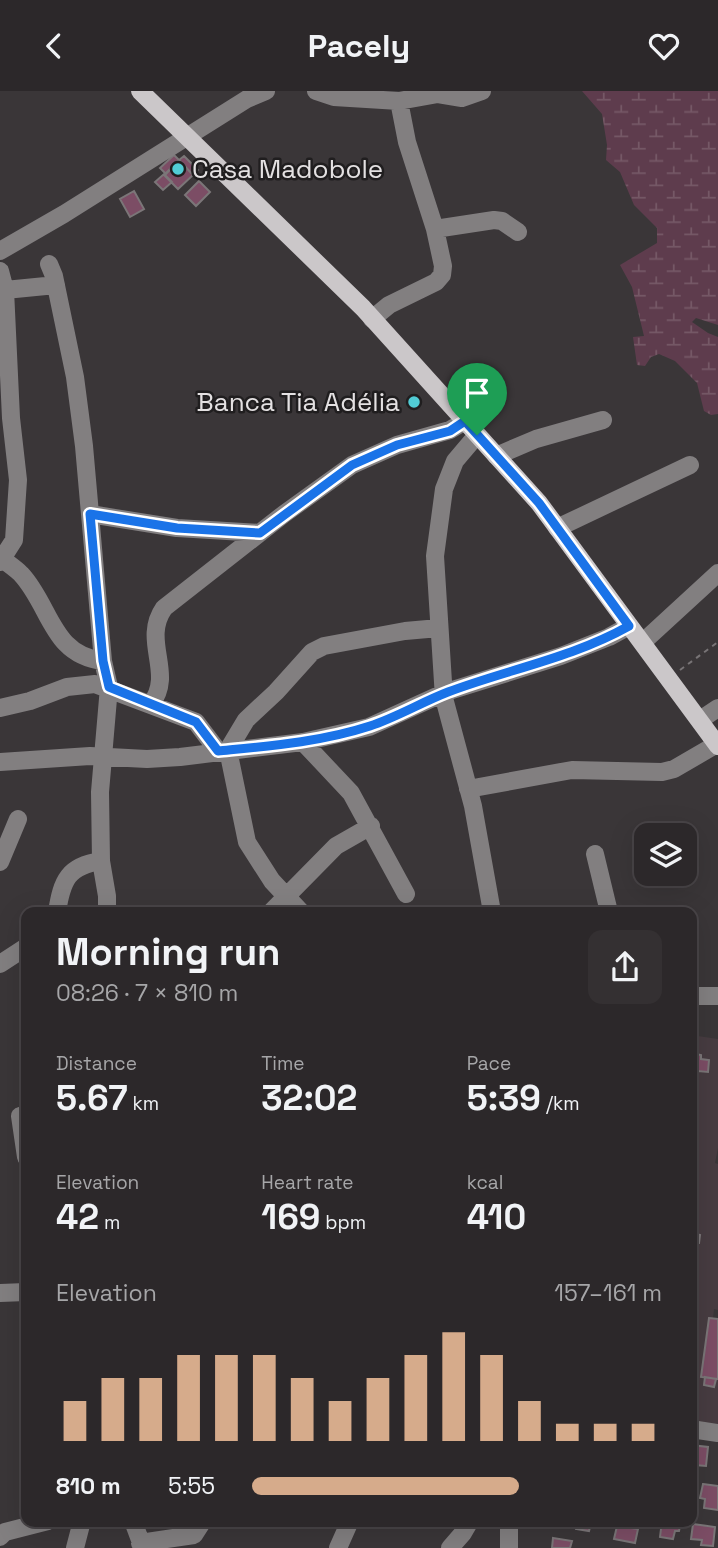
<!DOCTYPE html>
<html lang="en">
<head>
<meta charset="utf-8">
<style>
  :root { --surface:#2c282a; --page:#343032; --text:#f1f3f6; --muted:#a6a6a8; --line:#484447; --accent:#d6ab8b }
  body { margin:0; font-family:"Space Grotesk",sans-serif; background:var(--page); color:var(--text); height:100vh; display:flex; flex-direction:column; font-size:26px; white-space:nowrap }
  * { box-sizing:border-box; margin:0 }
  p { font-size:23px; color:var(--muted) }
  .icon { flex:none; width:38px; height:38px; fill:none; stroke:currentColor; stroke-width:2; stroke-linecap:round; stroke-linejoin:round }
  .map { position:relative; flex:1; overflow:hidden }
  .details { position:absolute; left:21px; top:816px; width:676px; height:620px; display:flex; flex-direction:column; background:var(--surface); border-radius:14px; box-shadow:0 7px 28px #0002,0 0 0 2px var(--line) }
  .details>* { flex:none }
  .fabs { position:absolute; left:634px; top:732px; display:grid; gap:14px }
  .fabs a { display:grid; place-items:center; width:63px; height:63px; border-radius:14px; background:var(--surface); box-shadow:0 7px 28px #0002,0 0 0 2px var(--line); font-size:35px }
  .pin { position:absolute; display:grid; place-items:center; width:60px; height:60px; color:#fff; margin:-72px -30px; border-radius:50% 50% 50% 0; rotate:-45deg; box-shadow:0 0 7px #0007 }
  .pin .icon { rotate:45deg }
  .round { display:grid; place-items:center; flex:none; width:74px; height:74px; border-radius:14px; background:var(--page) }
  .headline { display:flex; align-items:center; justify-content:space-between; height:119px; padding:0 35px }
  h1 { font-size:38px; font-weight:700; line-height:52px }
  .metrics { display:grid; grid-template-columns:repeat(3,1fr); gap:10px; height:119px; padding:7px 35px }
  .metrics div { display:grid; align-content:center }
  .metrics b { font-size:35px; font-weight:700 }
  .metrics small { font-size:19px; font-weight:400 }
  .metrics p { font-size:19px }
  .chart { height:196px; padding:14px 35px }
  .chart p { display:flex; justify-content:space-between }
  .chart svg { width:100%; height:126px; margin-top:7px; stroke:var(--accent); stroke-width:6 }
  ul { padding:0 35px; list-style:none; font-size:23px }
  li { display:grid; grid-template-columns:112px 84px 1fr; align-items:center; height:52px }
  li i { height:18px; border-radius:9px; background:var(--accent) }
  header { display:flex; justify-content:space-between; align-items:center; height:91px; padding:0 35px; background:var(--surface); font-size:32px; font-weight:700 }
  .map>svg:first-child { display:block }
  .built { fill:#473c41 }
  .wetland { fill:url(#wetland-marsh) }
  .building { fill:#7c4d65; stroke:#7b7678; stroke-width:2 }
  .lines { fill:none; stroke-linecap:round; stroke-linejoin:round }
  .path { stroke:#787476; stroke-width:2; stroke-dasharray:5 5; stroke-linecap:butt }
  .minor { stroke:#827f80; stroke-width:18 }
  .major { stroke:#cbc7c9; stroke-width:18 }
  .route-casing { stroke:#fff; stroke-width:14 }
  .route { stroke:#1a73e8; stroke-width:9 }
  .poi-dot { fill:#51ccd5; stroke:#201e1f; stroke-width:2.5 }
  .labels { text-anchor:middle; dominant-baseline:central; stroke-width:5; stroke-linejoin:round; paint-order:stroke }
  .poi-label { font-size:26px; fill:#e4e1e2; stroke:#201e1f; text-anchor:start }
</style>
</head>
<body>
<header><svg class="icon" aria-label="back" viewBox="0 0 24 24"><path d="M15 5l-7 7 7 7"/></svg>Pacely<svg class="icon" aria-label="heart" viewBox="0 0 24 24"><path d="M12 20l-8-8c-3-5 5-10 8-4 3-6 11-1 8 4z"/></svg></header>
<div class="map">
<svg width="718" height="1457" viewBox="0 0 718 1457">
  <defs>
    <pattern id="wetland-marsh" width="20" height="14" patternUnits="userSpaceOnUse" patternTransform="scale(1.75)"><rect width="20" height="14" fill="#5e3c4d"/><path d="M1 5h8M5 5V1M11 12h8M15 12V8" fill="none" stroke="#755866"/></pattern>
  </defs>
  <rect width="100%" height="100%" fill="#3a3638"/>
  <path class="built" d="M691 944 718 948V1057L715 1072 718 1073V1219L714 1218 713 1227H709L701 1285 705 1286 704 1294 714 1296 716 1288H718V1333L691 1329V1159L694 1152H699L700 1144 696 1143V1139L691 1138V983L697 984 698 980 708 981 709 970 701 968V964L691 962Z"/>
  <path class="wetland" d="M582 0H718V234L696 227 692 231 708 242 718 246V323L711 324 704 320 697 292 675 270 659 263 651 266 645 275 637 274 633 246 644 245 632 196 620 174 657 152V137L634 114 620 81 606 69 607 54 602 23Z"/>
  <path class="building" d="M174 64 179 69 166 83 160 77Z
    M184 65 198 79 193 84 179 69Z
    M179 69 193 84 178 98 164 84Z
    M164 83 172 91 163 99 155 91Z
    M199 90 210 101 196 115 185 104Z
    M134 100 144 118 130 126 120 108Z
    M691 962 701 964V968L709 969 708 981 698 980 697 984 691 983Z
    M691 1138 697 1139 696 1143 700 1144 699 1152H694L693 1159Z
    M709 1227 718 1228V1288L701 1286Z
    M705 1286 716 1288 714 1296 704 1294Z
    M691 1354 708 1356 706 1375 695 1374 696 1369H691Z
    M703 1393 718 1395V1419L704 1417 705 1408 700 1407Z
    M577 1430H595V1432H591L589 1440 576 1438Z
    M662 1430H681L679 1440H675L673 1448 660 1446Z
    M693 1433 715 1436 713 1455 701 1454 702 1449 691 1448Z
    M617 1435 638 1438 635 1452 614 1448Z
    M553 1447 572 1450 570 1457H552Z"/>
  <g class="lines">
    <path class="path" d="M680 579 718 551"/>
    <path class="minor" d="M316 0 334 6 399 10 438 3 462 7 482 0
      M435 138 494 129 502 130 518 141
      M0 160 64 123 247 8 266 0
      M49 173 54 185 75 286 84 355 103 570 109 596 100 701 101 770 107 805V821
      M0 180 5 199 11 327 18 389 14 449 0 471
      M5 199 56 194
      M372 228 389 214 436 191 442 184 443 175 435 138 407 51 399 10
      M477 344 455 370 444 398 435 465 444 607 473 715 492 821
      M496 365 536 348 603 329
      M90 423 177 437 260 442
      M557 437 690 374
      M0 466C7 472 15 477 21 483 51 515 51 564 103 570
      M643 551 718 482
      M151 613C175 582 141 550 164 517L284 423 352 374 397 354 450 339 465 330
      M0 617 30 610 67 596 95 593 196 631 218 660
      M700 629 718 617
      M303 651 351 702 406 803
      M0 671 90 665 147 668 180 666 303 651 369 636 446 601 561 565 609 546 629 535
      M468 698 572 679 662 681 674 678 717 653
      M595 763 609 821
      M0 771 18 728
      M57 821C62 789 68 775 101 770
      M271 821 336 755 371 735
      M301 821 272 790 247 751 228 659 246 629 276 601 312 561 324 555 405 540 439 537
      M0 873 26 856
      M691 905H718
      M20 1025 26 1066
      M0 1202 26 1201
      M691 1338 718 1342
      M133 1430 143 1457
      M0 1446 5 1441 48 1430
      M140 1452 194 1444 203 1430
      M75 1457 82 1430
      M338 1457 350 1430
      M450 1457 463 1442 470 1430
      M509 1457V1430"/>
    <path class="major" d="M140 0 363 217 539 412 718 655"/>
  </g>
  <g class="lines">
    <defs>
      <path id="route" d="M465 330 539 412 629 535C572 567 509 578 448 601 422 611 397 626 370 635 321 651 269 655 218 660L196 631 109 596 103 570 90 423 177 437 260 442 352 374 397 354 450 340Z"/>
    </defs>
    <use href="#route" class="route-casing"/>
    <use href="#route" class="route"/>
  </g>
  <g class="poi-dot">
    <circle cx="178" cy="78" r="7"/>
    <circle cx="414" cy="311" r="7"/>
  </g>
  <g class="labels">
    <g class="poi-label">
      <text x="192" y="78">Casa Madobole</text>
      <text x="400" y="311" text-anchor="end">Banca Tia Adélia</text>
    </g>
  </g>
</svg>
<div class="fabs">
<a><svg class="icon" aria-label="layers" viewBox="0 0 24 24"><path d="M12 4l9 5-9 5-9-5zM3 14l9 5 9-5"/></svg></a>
</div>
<div class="pin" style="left:477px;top:344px;background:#1e9e55"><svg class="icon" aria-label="arrive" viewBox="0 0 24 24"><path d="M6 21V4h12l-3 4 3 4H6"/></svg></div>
<section class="details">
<div class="headline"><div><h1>Morning run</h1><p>08:26 · 7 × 810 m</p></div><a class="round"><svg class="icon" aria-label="share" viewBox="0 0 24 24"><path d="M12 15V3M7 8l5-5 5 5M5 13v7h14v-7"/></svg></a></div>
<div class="metrics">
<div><p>Distance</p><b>5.67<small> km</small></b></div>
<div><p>Time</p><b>32:02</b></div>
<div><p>Pace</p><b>5:39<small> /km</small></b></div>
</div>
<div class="metrics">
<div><p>Elevation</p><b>42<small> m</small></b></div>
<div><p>Heart rate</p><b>169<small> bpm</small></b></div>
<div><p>kcal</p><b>410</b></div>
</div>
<div class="chart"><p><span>Elevation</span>157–161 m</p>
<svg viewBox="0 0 160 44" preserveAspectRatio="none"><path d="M5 44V30M15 44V22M25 44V22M35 44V14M45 44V14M55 44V14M65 44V22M75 44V30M85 44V22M95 44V14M105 44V6M115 44V14M125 44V30M135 44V38M145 44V38M155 44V38"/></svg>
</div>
<ul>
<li><b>810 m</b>5:55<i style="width:65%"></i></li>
</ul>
</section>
</div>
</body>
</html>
